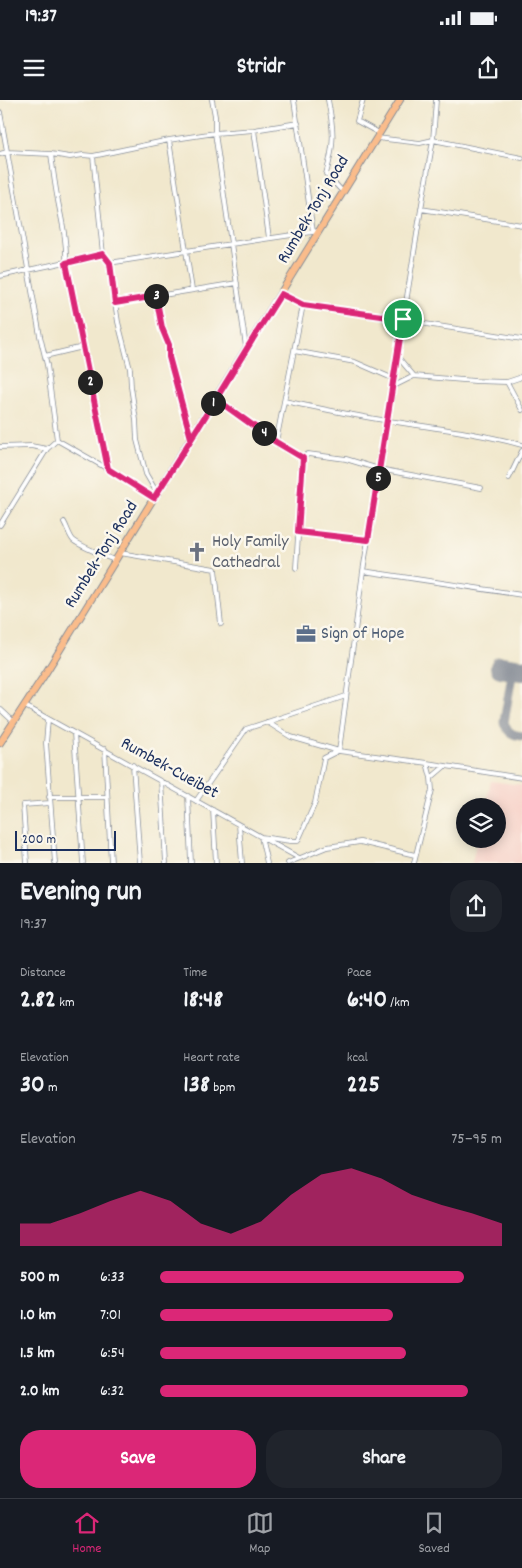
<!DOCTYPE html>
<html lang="en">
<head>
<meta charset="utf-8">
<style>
  :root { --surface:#171b24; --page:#20242c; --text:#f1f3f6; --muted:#9ea1a6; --line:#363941; --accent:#db2777 }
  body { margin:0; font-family:Dekko,sans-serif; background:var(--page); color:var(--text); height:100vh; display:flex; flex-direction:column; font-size:19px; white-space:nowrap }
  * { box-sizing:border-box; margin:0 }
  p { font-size:16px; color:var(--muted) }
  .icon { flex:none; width:28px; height:28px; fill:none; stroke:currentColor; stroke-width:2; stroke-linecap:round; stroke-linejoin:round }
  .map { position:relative; height:763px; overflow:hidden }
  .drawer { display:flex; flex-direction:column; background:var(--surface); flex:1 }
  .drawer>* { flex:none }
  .buttons { position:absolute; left:456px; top:698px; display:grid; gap:10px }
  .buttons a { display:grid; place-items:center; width:50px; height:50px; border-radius:50%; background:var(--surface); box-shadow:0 2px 12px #0003; font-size:25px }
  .scale { position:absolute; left:15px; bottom:12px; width:101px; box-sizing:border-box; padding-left:5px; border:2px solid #1b2f5e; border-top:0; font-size:14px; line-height:18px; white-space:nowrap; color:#1b2f5e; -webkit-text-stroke:4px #fbf7ec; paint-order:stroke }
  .pin { position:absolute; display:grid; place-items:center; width:42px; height:42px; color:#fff; margin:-21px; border:2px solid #fff; border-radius:50%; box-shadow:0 1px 5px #0007 }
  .km { position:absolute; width:25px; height:25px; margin:-12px; border-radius:50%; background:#222; color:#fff; font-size:14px; line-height:25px; text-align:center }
  .round { display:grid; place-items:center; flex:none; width:52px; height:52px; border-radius:20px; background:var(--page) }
  .head { display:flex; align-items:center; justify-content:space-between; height:85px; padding:0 20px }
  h1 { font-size:28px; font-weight:700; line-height:38px }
  .stats { display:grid; grid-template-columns:repeat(3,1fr); gap:8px; height:85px; padding:5px 20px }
  .stats div { display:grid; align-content:center }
  .stats b { font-size:25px; font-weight:700 }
  .stats small { font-size:14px; font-weight:400 }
  .stats p { font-size:14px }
  .chart { height:140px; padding:10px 20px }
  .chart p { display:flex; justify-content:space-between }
  .chart svg { width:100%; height:90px; margin-top:5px; fill:var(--accent); opacity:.7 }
  .button { display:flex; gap:10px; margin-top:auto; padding:10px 20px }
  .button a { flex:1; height:58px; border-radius:20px; background:var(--accent); color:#fff; font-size:20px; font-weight:700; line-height:58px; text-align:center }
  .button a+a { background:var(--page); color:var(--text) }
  ul { padding:0 20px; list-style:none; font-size:16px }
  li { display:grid; grid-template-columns:80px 60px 1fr; align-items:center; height:38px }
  li i { height:12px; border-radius:6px; background:var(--accent) }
  .status { display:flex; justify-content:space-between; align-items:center; height:35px; padding:0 25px; background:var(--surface); direction:ltr }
  .status svg { height:14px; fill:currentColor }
  header { display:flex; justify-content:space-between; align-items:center; height:65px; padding:0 20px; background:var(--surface); font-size:22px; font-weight:700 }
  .menu { display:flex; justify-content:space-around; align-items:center; height:70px; border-top:1px solid var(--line); background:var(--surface); font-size:14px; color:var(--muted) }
  .menu a { display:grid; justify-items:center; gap:2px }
  .menu .on { color:var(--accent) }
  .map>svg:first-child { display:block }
  .built { fill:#f7d1c8 }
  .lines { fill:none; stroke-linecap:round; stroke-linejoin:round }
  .taxiway { stroke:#868c96; stroke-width:9 }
  .runway { stroke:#868c96; stroke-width:22 }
  .minor-casing { stroke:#868c96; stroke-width:5.5 }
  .primary-casing { stroke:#868c96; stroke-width:8 }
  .minor { stroke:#fff; stroke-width:4 }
  .primary { stroke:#fabc8b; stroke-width:6 }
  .route-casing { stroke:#fff; stroke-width:10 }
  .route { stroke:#db2777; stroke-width:6 }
  .labels { text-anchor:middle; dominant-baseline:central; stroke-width:5; stroke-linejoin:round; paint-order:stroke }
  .street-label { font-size:18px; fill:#1b2f5e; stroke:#fbf7ec }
  .worship-label { font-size:18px; fill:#5b616d; stroke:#fbf7ec; text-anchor:start }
  .service-label { font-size:18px; fill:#4e5e75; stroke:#fbf7ec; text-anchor:start }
</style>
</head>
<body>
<div class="status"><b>19:37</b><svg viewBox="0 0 49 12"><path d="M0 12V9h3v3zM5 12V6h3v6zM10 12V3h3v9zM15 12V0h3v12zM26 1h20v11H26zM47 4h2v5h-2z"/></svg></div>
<header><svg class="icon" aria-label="menu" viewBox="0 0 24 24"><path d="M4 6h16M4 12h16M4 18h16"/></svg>Stridr<svg class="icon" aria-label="share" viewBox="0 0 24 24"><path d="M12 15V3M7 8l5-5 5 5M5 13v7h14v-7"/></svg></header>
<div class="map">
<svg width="522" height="763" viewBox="0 0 522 763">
  <rect width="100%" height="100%" fill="#fbf7ec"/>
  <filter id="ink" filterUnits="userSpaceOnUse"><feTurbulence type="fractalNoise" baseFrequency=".02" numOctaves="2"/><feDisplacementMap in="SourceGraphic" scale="10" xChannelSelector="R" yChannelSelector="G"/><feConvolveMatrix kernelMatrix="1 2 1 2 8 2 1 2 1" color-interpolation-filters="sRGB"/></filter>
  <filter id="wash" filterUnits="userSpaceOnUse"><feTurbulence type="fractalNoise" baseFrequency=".0096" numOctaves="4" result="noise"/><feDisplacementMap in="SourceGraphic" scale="20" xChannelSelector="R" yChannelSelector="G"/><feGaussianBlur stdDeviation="1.12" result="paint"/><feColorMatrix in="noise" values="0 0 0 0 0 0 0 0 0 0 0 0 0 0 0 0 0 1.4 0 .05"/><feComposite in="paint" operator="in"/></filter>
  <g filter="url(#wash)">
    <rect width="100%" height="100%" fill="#f1e8cd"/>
    <path class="built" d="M491 681 522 685V763H472L477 739H498V706H485Z"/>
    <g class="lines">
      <path class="taxiway" d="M513 569 504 622C507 632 512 635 522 636"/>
      <path class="runway" d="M501 567 522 570"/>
    </g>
  </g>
  <g filter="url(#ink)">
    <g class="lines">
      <defs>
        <path id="minor" d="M212 0 215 16V33L246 247
          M294 0 313 132
          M328 0C334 31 335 43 326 74L343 92
          M363 0 357 21 379 33
          M0 12 40 236 47 265 57 340 47 349 0 425
          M254 30 269 138
          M377 38 420 43 433 40 522 58
          M169 40 192 190
          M0 54 7 52 51 54 70 57 83 55 93 56 169 40 215 33 254 30 298 23
          M51 54C53 70 55 85 58 101 62 122 67 141 66 163L108 369 154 398
          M93 56 103 154 109 163 118 222 130 269 131 287 136 320 137 340 146 374 157 393
          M421 109 522 125
          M109 163 231 144 319 131
          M0 176 103 154
          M281 194 303 205 522 239
          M157 196 237 183
          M115 203 157 196 162 228 169 245V257L191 339
          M294 251 355 262 394 279
          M45 256 83 247
          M397 256 414 276 475 281 507 282
          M522 276 519 278 507 282 522 310
          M392 287 414 276
          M215 299 276 342 303 358 296 468
          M284 301C319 308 354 316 389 321 434 328 479 333 522 345
          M57 340 108 369
          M276 342 303 205
          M0 347 31 346 47 349
          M303 358 308 354 346 359 379 369 481 388
          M509 378 522 351
          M64 422C67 427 69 435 73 440 79 446 106 456 116 461
          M298 432 368 440
          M120 453 215 469 221 524
          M363 471 522 495
          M25 606 299 758
          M0 609 14 622
          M48 619 46 643 55 763
          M267 622 291 637 339 651 427 663 522 678
          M74 633 83 763
          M105 649 111 763
          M339 651 363 471 421 109 433 40 436 0
          M427 663 431 678
          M133 665 140 763
          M161 681 166 763
          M188 696 191 763
          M49 697H107
          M196 701 246 629 346 596
          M213 710 216 763
          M239 725 242 763
          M27 763 23 705 50 703
          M267 763 261 737 290 741H298L315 703 324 658 338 651
          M288 763 327 747 360 742 415 755
          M414 763 432 690 431 678 445 666"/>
        <path id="primary" d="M0 643 45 574 400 0"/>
      </defs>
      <use href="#minor" class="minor-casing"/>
      <use href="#primary" class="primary-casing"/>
      <use href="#minor" class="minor"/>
      <use href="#primary" class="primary"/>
    </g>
  </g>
  <g class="lines" filter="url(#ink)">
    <defs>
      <path id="route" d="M403 219 303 205 281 194C239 260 200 327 157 393L154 398 108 369 66 163 103 154 110 163 115 203 156 196 162 228 169 245V257L191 338 216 299 276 342 303 358 298 432 368 440 403 219"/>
    </defs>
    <use href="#route" class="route-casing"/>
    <use href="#route" class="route"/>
  </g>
  <defs>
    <symbol id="church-bare" viewBox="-9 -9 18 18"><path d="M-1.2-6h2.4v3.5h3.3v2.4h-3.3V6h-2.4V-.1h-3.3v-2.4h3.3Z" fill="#6b7280" stroke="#fbf7ec" stroke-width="2.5" paint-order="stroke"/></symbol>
    <symbol id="office-bare" viewBox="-9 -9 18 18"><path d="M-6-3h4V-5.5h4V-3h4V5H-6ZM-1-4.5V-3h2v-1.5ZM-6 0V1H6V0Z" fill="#5c6f8a" stroke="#fbf7ec" stroke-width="2.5" paint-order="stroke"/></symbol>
  </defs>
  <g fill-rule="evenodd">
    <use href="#church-bare" x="183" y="438" width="28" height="28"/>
    <use href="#office-bare" x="292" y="520" width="28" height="28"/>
  </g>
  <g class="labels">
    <g class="street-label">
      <text transform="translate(314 110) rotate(-59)">Rumbek-Tonj Road</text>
      <text transform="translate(102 455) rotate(-58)">Rumbek-Tonj Road</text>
      <text transform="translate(169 669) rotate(29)">Rumbek-Cueibet</text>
    </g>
    <g class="worship-label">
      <text x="212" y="442">Holy Family<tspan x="212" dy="21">Cathedral</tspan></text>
    </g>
    <g class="service-label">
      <text x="321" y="534">Sign of Hope</text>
    </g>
  </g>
</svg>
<div class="buttons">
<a><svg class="icon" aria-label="layers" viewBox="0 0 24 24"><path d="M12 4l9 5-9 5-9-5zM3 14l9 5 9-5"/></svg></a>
</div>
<div class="scale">200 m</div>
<div class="pin" style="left:403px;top:219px;background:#1e9e55"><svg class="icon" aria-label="arrive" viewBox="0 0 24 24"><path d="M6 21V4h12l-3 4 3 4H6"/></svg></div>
<b class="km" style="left:213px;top:303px">1</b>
<b class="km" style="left:90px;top:282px">2</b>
<b class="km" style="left:156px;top:196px">3</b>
<b class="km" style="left:264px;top:333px">4</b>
<b class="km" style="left:378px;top:378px">5</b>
</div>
<section class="drawer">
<div class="head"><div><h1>Evening run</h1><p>19:37</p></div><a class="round"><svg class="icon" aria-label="share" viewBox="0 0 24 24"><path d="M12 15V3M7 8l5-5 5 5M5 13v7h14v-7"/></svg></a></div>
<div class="stats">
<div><p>Distance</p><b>2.82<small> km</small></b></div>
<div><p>Time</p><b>18:48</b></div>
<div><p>Pace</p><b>6:40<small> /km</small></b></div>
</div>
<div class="stats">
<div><p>Elevation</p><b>30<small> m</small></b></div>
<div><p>Heart rate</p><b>138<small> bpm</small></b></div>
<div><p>kcal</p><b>225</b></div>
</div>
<div class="chart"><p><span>Elevation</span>75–95 m</p>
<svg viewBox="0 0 160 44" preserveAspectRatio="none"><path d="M0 44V33L10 33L20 28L30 22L40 17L50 22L60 33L70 38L80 32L90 19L100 9L110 6L120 11L130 19L140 24L150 28L160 33V44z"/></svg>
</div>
<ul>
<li><b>500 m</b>6:33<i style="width:89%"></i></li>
<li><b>1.0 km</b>7:01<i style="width:68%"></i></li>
<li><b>1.5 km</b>6:54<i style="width:72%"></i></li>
<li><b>2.0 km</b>6:32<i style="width:90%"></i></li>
</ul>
<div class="button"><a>Save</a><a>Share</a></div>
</section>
<nav class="menu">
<a class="on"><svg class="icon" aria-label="home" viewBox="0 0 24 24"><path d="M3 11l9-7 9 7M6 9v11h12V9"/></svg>Home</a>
<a><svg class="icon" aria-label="map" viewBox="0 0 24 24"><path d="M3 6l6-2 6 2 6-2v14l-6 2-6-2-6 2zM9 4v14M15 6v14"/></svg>Map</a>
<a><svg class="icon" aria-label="saved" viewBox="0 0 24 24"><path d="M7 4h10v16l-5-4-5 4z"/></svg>Saved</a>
</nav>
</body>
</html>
